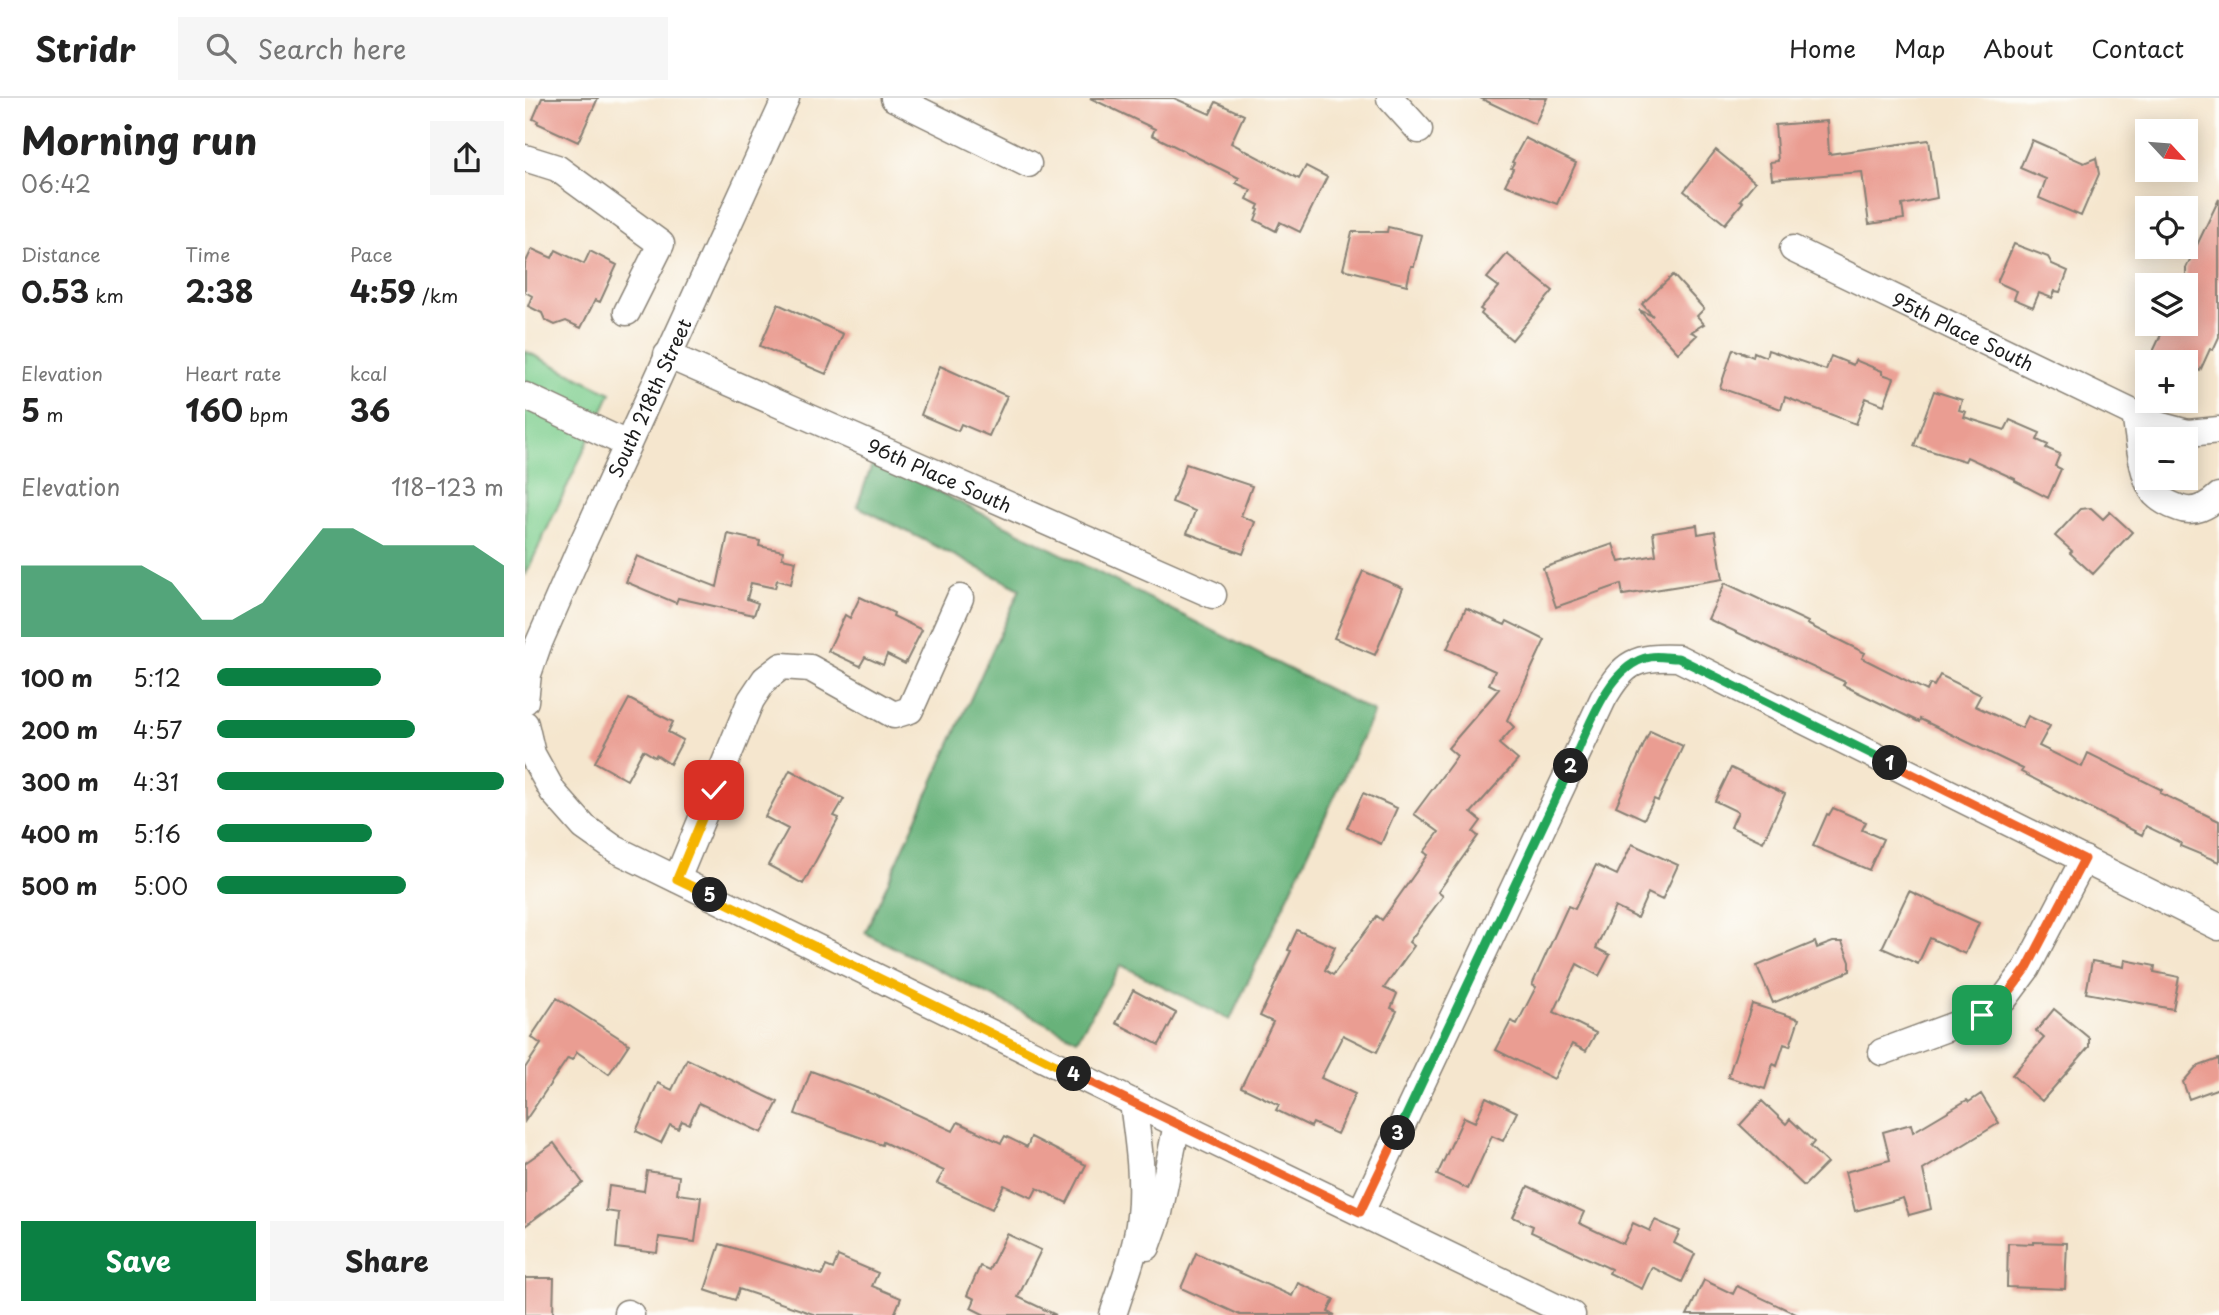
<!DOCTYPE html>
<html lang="en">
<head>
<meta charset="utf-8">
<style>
  :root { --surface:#fff; --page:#f6f6f6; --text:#222; --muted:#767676; --line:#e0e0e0; --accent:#0b8043 }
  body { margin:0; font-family:"Playpen Sans",sans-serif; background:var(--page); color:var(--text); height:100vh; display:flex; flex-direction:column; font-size:26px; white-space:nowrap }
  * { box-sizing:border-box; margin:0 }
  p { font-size:23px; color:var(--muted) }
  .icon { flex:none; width:38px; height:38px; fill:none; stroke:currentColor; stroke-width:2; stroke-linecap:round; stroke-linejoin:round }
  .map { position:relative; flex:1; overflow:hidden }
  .details { display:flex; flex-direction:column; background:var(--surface); width:525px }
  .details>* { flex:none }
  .needle { width:46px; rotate:116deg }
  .buttons { position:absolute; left:1610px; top:21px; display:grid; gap:14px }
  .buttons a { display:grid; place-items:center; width:63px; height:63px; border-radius:0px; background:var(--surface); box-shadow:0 4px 18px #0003; font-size:35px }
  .pin { position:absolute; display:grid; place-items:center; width:60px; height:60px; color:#fff; margin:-30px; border-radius:14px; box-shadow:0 4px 10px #0006 }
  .km { position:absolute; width:35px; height:35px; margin:-18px; border-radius:50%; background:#222; color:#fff; font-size:19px; line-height:35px; text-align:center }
  .round { display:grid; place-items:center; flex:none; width:74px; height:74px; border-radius:0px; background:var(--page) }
  .overview { display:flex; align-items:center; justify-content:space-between; height:119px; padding:0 21px }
  h1 { font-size:38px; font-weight:700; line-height:52px }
  .figures { display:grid; grid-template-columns:repeat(3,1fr); gap:10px; height:119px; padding:7px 21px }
  .figures div { display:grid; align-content:center }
  .figures b { font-size:30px; font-weight:700 }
  .figures small { font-size:19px; font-weight:400 }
  .figures p { font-size:19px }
  .chart { height:196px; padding:14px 21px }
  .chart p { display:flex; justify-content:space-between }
  .chart svg { width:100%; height:126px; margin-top:7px; fill:var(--accent); opacity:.7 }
  .cta { display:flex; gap:14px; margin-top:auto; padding:14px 21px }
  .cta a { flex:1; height:80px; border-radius:0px; background:var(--accent); color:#fff; font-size:28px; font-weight:700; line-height:80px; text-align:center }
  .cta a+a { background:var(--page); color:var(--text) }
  ul { padding:0 21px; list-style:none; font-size:23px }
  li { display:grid; grid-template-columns:112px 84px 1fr; align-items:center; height:52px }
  li i { height:18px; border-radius:9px; background:var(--accent) }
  header { display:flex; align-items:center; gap:42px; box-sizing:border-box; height:98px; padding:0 35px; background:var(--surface); border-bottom:2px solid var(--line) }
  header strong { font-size:33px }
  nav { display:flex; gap:38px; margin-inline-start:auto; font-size:24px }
  .search { width:490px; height:63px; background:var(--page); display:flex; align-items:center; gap:18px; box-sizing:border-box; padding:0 24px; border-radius:0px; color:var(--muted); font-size:26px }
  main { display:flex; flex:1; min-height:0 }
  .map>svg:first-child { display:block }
  .green { fill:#7fcf90; stroke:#4e7656; stroke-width:2 }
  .forest { fill:#67b27a; stroke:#42674b; stroke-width:2 }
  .building { fill:#ea9d92 }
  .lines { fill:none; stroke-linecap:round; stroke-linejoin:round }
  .minor-casing { stroke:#888175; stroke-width:29 }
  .minor { stroke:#fff; stroke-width:26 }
  .split-1-casing { stroke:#fff; stroke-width:14 }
  .split-2-casing { stroke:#fff; stroke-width:14 }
  .split-3-casing { stroke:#fff; stroke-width:14 }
  .split-4-casing { stroke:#fff; stroke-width:14 }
  .split-5-casing { stroke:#fff; stroke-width:14 }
  .split-6-casing { stroke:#fff; stroke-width:14 }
  .split-1 { stroke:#f0652b; stroke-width:9 }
  .split-2 { stroke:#22a559; stroke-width:9 }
  .split-3 { stroke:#22a559; stroke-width:9 }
  .split-4 { stroke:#f0652b; stroke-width:9 }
  .split-5 { stroke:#f5b400; stroke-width:9 }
  .split-6 { stroke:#f5b400; stroke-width:9 }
  .labels { text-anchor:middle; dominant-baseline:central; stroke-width:7; stroke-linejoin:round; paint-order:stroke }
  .street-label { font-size:19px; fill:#1c1c1c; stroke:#fdfcf7 }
</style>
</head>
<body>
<header>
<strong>Stridr</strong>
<div class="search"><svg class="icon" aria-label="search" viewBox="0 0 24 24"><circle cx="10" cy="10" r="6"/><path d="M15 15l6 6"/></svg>Search here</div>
<nav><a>Home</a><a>Map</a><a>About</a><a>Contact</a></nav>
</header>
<main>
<section class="details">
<div class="overview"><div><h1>Morning run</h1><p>06:42</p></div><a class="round"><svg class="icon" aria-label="share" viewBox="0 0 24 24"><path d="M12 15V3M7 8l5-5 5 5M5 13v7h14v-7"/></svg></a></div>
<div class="figures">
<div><p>Distance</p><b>0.53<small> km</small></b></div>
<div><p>Time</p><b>2:38</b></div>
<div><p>Pace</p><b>4:59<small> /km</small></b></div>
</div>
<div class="figures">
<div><p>Elevation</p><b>5<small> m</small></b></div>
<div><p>Heart rate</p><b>160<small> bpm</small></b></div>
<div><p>kcal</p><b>36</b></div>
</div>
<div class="chart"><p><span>Elevation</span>118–123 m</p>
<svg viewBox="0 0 160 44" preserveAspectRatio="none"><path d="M0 44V19L10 19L20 19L30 19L40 19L50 25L60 38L70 38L80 32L90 19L100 6L110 6L120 12L130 12L140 12L150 12L160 19V44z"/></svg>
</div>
<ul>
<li><b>100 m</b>5:12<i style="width:57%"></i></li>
<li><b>200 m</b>4:57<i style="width:69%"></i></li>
<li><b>300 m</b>4:31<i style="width:100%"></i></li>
<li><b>400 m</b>5:16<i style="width:54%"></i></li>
<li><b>500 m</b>5:00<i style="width:66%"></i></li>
</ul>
<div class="cta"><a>Save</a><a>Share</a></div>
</section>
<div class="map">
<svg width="1694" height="1217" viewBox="0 0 1694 1217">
  <rect width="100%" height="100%" fill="#fdfcf7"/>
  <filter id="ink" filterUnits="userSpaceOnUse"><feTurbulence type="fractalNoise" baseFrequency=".0143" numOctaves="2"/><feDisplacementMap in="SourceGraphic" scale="14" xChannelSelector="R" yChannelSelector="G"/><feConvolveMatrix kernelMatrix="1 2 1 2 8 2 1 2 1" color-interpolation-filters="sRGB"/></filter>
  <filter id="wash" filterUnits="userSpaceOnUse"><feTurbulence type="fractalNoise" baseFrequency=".00686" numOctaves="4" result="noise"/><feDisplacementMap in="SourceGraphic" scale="28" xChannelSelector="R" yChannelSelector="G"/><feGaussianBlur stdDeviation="1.57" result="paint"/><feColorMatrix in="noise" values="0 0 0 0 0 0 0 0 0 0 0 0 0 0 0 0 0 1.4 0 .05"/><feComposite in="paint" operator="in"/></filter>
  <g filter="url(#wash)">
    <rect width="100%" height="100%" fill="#f5e6ce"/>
    <path class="green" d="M0 253 86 295 0 478Z"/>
    <path class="forest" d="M349 361 849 614 705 922 596 867 552 941 340 835 495 491 332 408Z"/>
    <g id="blocks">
      <path class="building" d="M17 0H73L53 44 12 25 13 23 8 21Z
        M565 0H649L685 16 691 4 719 17 706 45 774 81 781 68 802 79 775 134 755 124 751 133 730 122 734 112 732 111 734 107 722 101 726 92 711 85 714 80 627 37 630 31Z
        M955 0H1022L1010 26Z
        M1302 23 1304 56 1404 42 1412 100 1377 107 1379 121 1344 126 1337 74 1247 81 1245 64 1253 63 1250 27Z
        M1000 40 1051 65 1032 106 980 87 988 71 986 70 989 65 987 64Z
        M1507 42 1559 65 1571 60 1574 76 1556 118 1514 100 1521 81 1495 70Z
        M1191 52 1230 84 1215 102 1218 104 1200 126 1159 93Z
        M1694 101V239L1688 252 1685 251 1675 273 1661 267V264H1640L1626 258 1641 226H1661V170Z
        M863 129 897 137 889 168H886L882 187 818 171 827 134H862Z
        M1489 146 1523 159 1527 166 1543 173 1535 194 1530 193 1527 200 1514 195 1508 209 1489 201 1492 193 1472 184Z
        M7 151 27 160 31 152 59 166 65 153 92 167 75 204 70 202 56 230 41 223 30 227 20 222 17 215 3 208 7 198 0 194V166Z
        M982 156 1028 193 987 242 956 216 958 213 955 211 974 189 962 180Z
        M1148 177 1179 211 1172 218 1179 226 1166 234 1172 237 1153 255 1114 212 1128 218 1117 206Z
        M253 206 318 236 301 276 235 248Z
        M1208 251 1228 259 1229 254 1241 259 1243 252 1301 272 1306 258 1328 267 1330 262 1357 273V276L1369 280 1359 307 1341 300 1331 326 1260 299 1256 311 1195 290Z
        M415 268 482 298 464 338 436 326 433 333 396 317Z
        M1409 293 1437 302 1434 312 1441 314 1439 319 1480 332 1485 322 1515 335 1512 342 1523 347 1521 350 1535 356 1530 368 1536 371 1523 400 1490 383V381L1442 359 1440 363 1389 348Z
        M661 366 727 388 716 418 730 424 718 456 662 435 670 413 647 404Z
        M1566 410 1578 421 1585 414 1607 434 1568 476 1545 455 1547 453 1530 438 1555 411Z
        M1172 427 1173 436 1190 433 1198 481 1098 497 1096 486 1031 509 1018 470 1088 446 1094 464 1131 457 1128 434Z
        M203 436 235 443 234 448 258 453 257 460 271 463 266 486 252 482 250 490 226 485 222 501 233 505 229 517 153 500 151 505 101 484 112 458 192 489Z
        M838 473 878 490 850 557 809 540Z
        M1200 485 1283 524 1282 526 1340 555 1337 560 1402 593 1405 586 1409 588 1415 577 1456 597 1450 608 1497 630 1503 618 1525 628 1514 648 1557 669 1563 655 1637 692 1635 695 1694 723V764L1655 748 1656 745 1621 728 1617 737 1496 674 1498 671 1395 621 1394 624 1318 587 1320 584 1183 521Z
        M335 499 369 515 368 518 397 532 380 566 362 557 358 567 340 559 335 568 303 553 320 517 325 520Z
        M941 510 980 527 982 523 1020 542 982 622 989 629 974 646 993 662 946 715 956 723 948 734 953 738 913 794 918 798 884 844 889 848 859 890 872 896 866 910 872 913 852 954 818 937 796 980 830 996 812 1036 788 1025 786 1029 751 1012 754 1007 716 989 748 924 735 918 766 853 763 852 772 832 810 849 800 872 808 877 852 818 857 822 903 757 899 754 914 734 889 716 932 658 923 650 974 591 964 586 970 573 922 551Z
        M104 601 148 624 143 634 158 642 145 666 131 657 130 659 118 652 102 682 70 664Z
        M1125 633 1158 648 1133 703 1129 701 1119 721 1091 708Z
        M1206 670 1260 696 1238 744 1206 729 1213 714 1190 703Z
        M265 672 319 701 309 718 314 720 278 786 243 767 263 731 240 719Z
        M838 695 872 710 856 746 822 730Z
        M1308 710 1341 724 1337 732 1358 741 1344 772 1288 748 1302 716 1304 717Z
        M1107 746 1153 767 1137 802 1123 795 1112 820 1090 809 1071 850 1085 857 1074 878 1052 866 1029 914 1071 935 1061 953 1047 946 1029 981 971 952 986 923 992 926 1011 889 1007 887 1043 808 1050 811 1071 767 1092 777Z
        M1384 793 1454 825 1440 856 1405 840 1393 866 1357 850Z
        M1290 844 1292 850 1308 844H1317L1325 864V873L1248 905 1232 868Z
        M1600 862 1630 868 1629 874 1654 879 1648 911 1561 895 1567 863 1599 869Z
        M608 892 651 915 634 947 591 925Z
        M32 900 104 946 84 976 52 954 47 962 43 960 0 1023V970L16 946 6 939Z
        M1227 906 1274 921 1265 948 1259 946 1252 968 1248 966 1240 991 1203 979Z
        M1529 911 1564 940V949L1517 1003 1487 977 1519 940 1511 933Z
        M162 961 253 1004 237 1035 174 1005 164 1026 157 1023 153 1031 145 1027 136 1045 111 1033 133 985 147 992Z
        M1694 961V990L1664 1001 1658 984 1671 969Z
        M286 973 350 997 428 1033 433 1024 476 1045 480 1038 502 1049 506 1039 561 1067 542 1105 512 1090 507 1100 479 1087 467 1111 412 1085 419 1073 358 1044 357 1047 270 1016Z
        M1456 996 1474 1025 1398 1072 1406 1111 1384 1117 1378 1100 1330 1113 1320 1074 1365 1062 1358 1034 1386 1026 1388 1034 1442 1002 1444 1004Z
        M961 999 992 1014 978 1043 967 1038 943 1091 912 1077 939 1019 950 1024Z
        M1237 1003 1261 1026 1265 1021 1289 1044 1285 1049 1302 1065 1279 1088 1215 1027Z
        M29 1045 58 1085 0 1128V1065Z
        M122 1073 154 1078 152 1096 176 1099 170 1144 134 1139 132 1155 91 1150 94 1115 81 1113 84 1088 119 1093Z
        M1003 1088 1059 1114 1054 1125 1098 1146 1108 1125 1125 1133 1130 1122 1155 1133 1149 1145 1170 1156 1157 1184 1127 1169 1117 1191 1084 1175 1086 1171 1006 1134 1008 1128 988 1119Z
        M482 1136 516 1152 493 1199 531 1217H460L446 1210 450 1201 442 1197 455 1168 464 1172Z
        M1509 1144 1542 1145 1540 1191 1482 1189 1483 1145 1509 1146Z
        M195 1146 297 1177 301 1168 308 1171 313 1158 353 1175 347 1188 376 1200 369 1217H291L214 1191 210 1202 180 1192Z
        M671 1155 767 1198 773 1185 809 1201 803 1214 810 1217H715L656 1190Z
        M0 1180H29L28 1217H0Z
        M1179 1182 1208 1196 1212 1188 1273 1217H1162Z"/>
    </g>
  </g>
  <g filter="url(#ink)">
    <use href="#blocks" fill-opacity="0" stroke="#888175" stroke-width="2"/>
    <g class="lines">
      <defs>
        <g id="minor">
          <path d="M369 0 503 66"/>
          <path d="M865 0 894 32"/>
          <path d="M0 60 32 70 136 146 102 214"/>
          <path id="s1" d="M1268 151 1633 327 1663 335 1694 332"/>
          <path id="s2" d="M142 257 688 497"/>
          <path d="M0 298 102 346"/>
          <path d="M1610 316C1614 338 1616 378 1630 396 1637 403 1645 407 1654 410 1668 416 1683 408 1694 398"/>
          <path id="s3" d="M0 603 3 576 13 547 54 453 261 0"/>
          <path d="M0 626 7 656 28 694 59 729 90 751 652 1026 1047 1217"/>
          <path d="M152 781 226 602 240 581 257 568 285 570 369 617 385 612 435 500"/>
          <path d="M1357 954 1457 917 1479 901 1502 870 1559 761"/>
          <path d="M836 1114 1078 601C1099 564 1111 558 1153 560L1694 829"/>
          <path d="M622 1149 634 1115 652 1026"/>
          <path d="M102 1215 106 1217"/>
          <path d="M588 1217C598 1185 612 1151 615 1118 619 1081 613 1042 608 1005"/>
        </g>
      </defs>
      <use href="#minor" class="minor-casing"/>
      <use href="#minor" class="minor"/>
    </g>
  </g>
  <g class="lines" filter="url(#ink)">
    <defs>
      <path id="split-1" d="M1365 665 1559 761 1502 870 1479 901 1457 917"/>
      <path id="split-2" d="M1046 668C1062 634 1083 566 1125 559 1133 557 1144 560 1153 560L1365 665"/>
      <path id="split-3" d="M873 1035 1046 668"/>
      <path id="split-4" d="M549 976 835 1114 873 1035"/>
      <path id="split-5" d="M185 797 549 976"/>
      <path id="split-6" d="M185 797 152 781 189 692"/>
    </defs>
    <use href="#split-1" class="split-1-casing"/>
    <use href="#split-2" class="split-2-casing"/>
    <use href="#split-3" class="split-3-casing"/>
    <use href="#split-4" class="split-4-casing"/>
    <use href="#split-5" class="split-5-casing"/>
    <use href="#split-6" class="split-6-casing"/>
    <use href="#split-1" class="split-1"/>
    <use href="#split-2" class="split-2"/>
    <use href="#split-3" class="split-3"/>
    <use href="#split-4" class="split-4"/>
    <use href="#split-5" class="split-5"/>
    <use href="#split-6" class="split-6"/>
  </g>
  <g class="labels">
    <g class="street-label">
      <text stroke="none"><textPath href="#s1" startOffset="189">95th Place South</textPath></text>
      <text stroke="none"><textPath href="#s3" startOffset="329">South 218th Street</textPath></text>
      <text stroke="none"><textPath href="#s2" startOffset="298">96th Place South</textPath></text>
    </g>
  </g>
</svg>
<div class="buttons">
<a><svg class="needle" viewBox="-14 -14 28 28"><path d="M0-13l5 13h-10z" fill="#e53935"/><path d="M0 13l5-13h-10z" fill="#767676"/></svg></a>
<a><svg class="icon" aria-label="locate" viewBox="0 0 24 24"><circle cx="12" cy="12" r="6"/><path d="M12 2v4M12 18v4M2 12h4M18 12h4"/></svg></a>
<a><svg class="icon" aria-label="layers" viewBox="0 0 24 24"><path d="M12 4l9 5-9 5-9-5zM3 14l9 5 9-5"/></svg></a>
<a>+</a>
<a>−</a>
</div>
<div class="pin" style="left:1457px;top:917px;background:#1e9e55"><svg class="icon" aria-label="arrive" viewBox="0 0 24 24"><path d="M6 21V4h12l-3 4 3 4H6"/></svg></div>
<div class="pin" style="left:189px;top:692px;background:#d93025"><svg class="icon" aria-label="check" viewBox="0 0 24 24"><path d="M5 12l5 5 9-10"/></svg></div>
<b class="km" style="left:1365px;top:665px">1</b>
<b class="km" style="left:1046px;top:668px">2</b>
<b class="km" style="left:873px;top:1035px">3</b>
<b class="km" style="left:549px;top:976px">4</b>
<b class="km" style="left:185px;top:797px">5</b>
</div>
</main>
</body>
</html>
